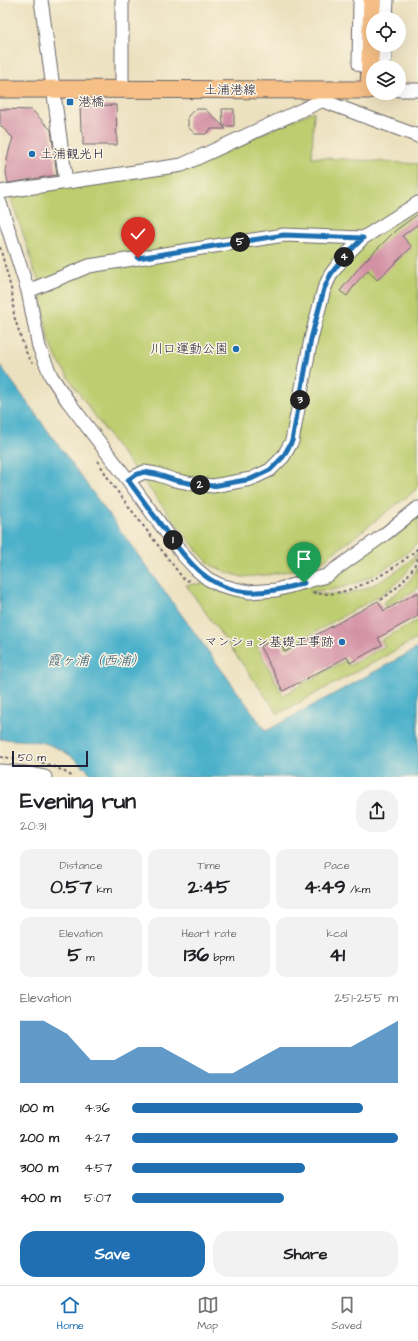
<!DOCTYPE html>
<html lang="en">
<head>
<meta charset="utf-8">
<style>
  :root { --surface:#fff; --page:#f2f2f2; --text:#202124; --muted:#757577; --line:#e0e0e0; --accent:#1f6fb2 }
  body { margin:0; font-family:"Architects Daughter","Klee One",sans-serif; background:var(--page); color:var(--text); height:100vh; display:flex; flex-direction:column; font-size:15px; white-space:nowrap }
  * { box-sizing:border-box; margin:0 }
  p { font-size:13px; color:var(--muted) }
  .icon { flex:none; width:22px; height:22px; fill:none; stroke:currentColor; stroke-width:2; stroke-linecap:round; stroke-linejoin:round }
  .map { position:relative; height:777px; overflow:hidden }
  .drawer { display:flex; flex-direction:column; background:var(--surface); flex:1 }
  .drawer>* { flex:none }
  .tools { position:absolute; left:366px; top:12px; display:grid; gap:8px }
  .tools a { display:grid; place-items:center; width:40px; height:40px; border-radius:50%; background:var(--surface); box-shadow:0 4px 16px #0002; font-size:20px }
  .scale { position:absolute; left:12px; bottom:10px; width:76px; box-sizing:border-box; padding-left:4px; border:2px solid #22223b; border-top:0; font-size:11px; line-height:14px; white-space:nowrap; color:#22223b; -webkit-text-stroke:3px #fcf5e5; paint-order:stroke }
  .pin { position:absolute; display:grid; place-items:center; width:34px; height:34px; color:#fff; margin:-41px -17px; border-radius:50% 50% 50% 0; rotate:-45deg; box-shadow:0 0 4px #0007 }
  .pin .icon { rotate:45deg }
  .km { position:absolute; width:20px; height:20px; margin:-10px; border-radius:50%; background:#222; color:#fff; font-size:11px; line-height:20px; text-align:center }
  .round { display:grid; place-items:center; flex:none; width:42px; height:42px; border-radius:16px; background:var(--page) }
  .summary { display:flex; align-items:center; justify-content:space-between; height:68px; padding:0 20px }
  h1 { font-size:22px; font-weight:700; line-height:30px }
  .metrics { display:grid; grid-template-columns:repeat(3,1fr); gap:6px; height:68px; padding:4px 20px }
  .metrics div { display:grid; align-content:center; border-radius:10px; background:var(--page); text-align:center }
  .metrics b { font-size:20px; font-weight:700 }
  .metrics small { font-size:11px; font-weight:400 }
  .metrics p { font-size:11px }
  .chart { height:112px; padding:8px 20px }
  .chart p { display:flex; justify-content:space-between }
  .chart svg { width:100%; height:72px; margin-top:4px; fill:var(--accent); opacity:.7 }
  .button { display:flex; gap:8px; margin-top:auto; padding:8px 20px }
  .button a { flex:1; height:46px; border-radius:16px; background:var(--accent); color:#fff; font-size:16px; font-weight:700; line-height:46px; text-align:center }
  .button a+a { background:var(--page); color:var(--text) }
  ul { padding:0 20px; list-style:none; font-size:13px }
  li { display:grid; grid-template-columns:64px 48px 1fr; align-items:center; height:30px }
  li i { height:10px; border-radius:5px; background:var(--accent) }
  .dock { display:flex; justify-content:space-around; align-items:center; height:56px; border-top:1px solid var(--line); background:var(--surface); font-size:11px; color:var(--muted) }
  .dock a { display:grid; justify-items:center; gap:2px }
  .dock .active { color:var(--accent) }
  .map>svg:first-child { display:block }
  .green { fill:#bdcd6f; stroke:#707855 }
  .water { fill:#4bb1ca; stroke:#366a82 }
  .building { fill:#d390a4 }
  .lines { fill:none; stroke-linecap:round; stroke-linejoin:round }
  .minor-casing { stroke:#696569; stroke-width:15 }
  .major-casing { stroke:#696569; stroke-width:19 }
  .path { stroke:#696569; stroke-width:2; stroke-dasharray:3 3; stroke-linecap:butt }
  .minor { stroke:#fff; stroke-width:13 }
  .major { stroke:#f5bf86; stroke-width:17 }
  .route-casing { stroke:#fff; stroke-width:8 }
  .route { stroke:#1f6fb2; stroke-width:5 }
  .poi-dot { fill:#1f6fb2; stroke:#fcf5e5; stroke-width:1.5 }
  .labels { text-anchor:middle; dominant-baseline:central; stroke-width:3; stroke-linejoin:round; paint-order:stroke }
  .street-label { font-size:13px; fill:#22223b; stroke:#fcf5e5 }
  .poi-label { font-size:13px; fill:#22223b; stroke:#fcf5e5; text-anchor:start }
  .water-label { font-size:14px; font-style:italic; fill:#325b74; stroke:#fcf5e5 }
</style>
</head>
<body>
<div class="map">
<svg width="418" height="777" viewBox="0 0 418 777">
  <rect width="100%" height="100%" fill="#fcf5e5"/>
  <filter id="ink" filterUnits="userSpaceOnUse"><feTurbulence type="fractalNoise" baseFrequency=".025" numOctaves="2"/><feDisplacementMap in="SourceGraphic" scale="8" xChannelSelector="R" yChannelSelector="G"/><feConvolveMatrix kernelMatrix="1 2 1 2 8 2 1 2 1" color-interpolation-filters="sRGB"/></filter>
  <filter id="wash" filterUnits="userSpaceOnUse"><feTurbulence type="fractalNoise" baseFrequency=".012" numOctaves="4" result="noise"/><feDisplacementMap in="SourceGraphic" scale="16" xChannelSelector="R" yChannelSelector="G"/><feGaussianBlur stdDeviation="0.9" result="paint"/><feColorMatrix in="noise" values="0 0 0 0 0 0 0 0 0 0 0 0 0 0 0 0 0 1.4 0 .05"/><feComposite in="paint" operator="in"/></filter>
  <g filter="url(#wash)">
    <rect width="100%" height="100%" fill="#ece1bf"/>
    <path class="green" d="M314 111 312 157 418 164V488L323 561 293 570 267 575 242 577 226 572 211 565 199 553 120 451 78 392 58 361 48 338 38 278 33 269 30 255 10 195 181 169Z
      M418 513V542C396 565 363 584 332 590 325 591 317 590 310 592 318 596 322 594 331 594 337 594 344 595 350 593 371 589 405 569 418 552 406 585 372 600 343 616 324 627 305 638 287 648L278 634 257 646 283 695 346 660 349 666 385 646 381 640 418 620V638L278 714 186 585 208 583 219 588 305 587Z
      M418 566V589L385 607 383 603C397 593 411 583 418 566Z"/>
    <path class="water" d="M0 365 266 731 418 648V777H94C79 761 63 747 40 742 27 740 13 740 0 739Z"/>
    <g id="blocks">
      <path class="building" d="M116 105 117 145H83V131H81L80 106Z
        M0 109 32 110 51 130 57 175 8 183 6 172 7 160 10 147 13 138 0 125Z
        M195 109H205L223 126 222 109H234V126H223L226 129H211L206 134H195L188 127V116Z
        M418 214V224L402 236 412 247 377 280 368 270 357 282 347 296 340 291 362 264 396 230Z
        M418 592V616L378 638 382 645 350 663 347 657 283 691 260 647 277 638 285 652 378 601 384 611Z"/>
    </g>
  </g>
  <g filter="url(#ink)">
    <use href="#blocks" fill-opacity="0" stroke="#696569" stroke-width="1"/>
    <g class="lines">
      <defs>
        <path id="minor" d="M41 0 66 182
          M122 0V90
          M360 0 359 64 370 69 373 68
          M386 19 387 0
          M374 67 385 59V45
          M399 90H418
          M326 102 418 136
          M0 192 182 165 319 102
          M0 203 28 291 39 347 51 376 67 400 128 480 183 555 196 569 208 579 220 585 235 589 249 592 276 590 326 576 385 534 418 508
          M28 291 89 266 284 235 363 238 418 203
          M128 480 144 472 156 474 174 480 194 484 213 486 251 479 270 470 283 457 292 441 311 339 324 289 331 274 344 257 363 238
          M0 771 26 773 45 777"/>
        <path id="major" d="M0 89 369 90 372 0"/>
      </defs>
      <use href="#minor" class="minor-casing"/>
      <use href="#major" class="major-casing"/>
      <path class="path" d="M0 247 12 292 14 316 25 350 32 363
        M98 461 111 483 185 581 192 580
        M313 592C343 602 397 569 418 548
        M381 600C398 587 409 578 418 558
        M0 757C29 760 48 760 73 777"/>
      <use href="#minor" class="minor"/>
      <use href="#major" class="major"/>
    </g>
  </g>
  <g class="lines" filter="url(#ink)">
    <defs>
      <path id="route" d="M138 258 284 235 363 238 344 257 331 274 324 289 311 339 292 441 283 457 270 470 251 479 213 486 194 484 174 480 156 474 144 472 135 475 128 480C140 496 152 513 164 529 187 560 206 589 249 592 268 593 286 588 304 583"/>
    </defs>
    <use href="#route" class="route-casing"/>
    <use href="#route" class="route"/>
  </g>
  <g class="poi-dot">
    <rect x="66" y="98" width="8" height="8" rx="2"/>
    <circle cx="32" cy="154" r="4"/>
    <circle cx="236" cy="349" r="4"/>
    <circle cx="342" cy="642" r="4"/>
  </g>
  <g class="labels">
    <g class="street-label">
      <text x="230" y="90">土浦港線</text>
    </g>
    <g class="poi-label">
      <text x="78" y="102">港橋</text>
      <text x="40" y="154">土浦観光Ｈ</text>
      <text x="228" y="349" text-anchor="end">川口運動公園</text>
      <text x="334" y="642" text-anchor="end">マンション基礎工事跡</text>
    </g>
    <g class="water-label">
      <text x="96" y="661">霞ヶ浦（西浦）</text>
    </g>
  </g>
</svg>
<div class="tools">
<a><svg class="icon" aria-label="locate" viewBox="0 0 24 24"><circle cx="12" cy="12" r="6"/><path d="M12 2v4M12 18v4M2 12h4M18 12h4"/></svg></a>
<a><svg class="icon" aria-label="layers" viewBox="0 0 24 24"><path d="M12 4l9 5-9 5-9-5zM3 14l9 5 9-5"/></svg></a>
</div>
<div class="scale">50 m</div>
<div class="pin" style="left:304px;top:583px;background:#1e9e55"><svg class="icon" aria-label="arrive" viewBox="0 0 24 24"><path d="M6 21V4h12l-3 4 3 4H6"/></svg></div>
<div class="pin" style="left:138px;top:258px;background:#d93025"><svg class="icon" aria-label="check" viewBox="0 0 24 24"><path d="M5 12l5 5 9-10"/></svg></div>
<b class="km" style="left:173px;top:540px">1</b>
<b class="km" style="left:200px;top:485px">2</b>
<b class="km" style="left:300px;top:400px">3</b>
<b class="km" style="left:344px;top:257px">4</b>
<b class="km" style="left:240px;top:242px">5</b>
</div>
<section class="drawer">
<div class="summary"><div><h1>Evening run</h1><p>20:31</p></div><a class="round"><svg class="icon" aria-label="share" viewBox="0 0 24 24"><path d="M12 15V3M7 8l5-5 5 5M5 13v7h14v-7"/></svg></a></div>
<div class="metrics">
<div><p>Distance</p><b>0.57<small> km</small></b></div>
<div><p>Time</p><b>2:45</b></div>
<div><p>Pace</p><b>4:49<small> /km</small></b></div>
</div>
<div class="metrics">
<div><p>Elevation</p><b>5<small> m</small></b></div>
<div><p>Heart rate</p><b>136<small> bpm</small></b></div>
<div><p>kcal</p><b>41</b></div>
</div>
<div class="chart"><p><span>Elevation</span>251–255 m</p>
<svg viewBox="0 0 160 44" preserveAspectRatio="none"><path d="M0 44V6L10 6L20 14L30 30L40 30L50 22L60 22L70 30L80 38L90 38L100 30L110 22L120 22L130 22L140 22L150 14L160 6V44z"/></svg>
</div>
<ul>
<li><b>100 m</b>4:36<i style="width:87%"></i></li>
<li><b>200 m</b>4:27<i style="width:100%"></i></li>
<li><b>300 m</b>4:57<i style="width:65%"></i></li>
<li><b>400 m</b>5:07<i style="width:57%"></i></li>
</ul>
<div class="button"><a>Save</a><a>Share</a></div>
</section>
<nav class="dock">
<a class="active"><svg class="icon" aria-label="home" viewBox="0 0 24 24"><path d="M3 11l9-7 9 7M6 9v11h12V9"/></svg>Home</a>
<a><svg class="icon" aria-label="map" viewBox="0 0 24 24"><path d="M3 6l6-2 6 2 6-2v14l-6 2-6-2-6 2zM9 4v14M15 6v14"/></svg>Map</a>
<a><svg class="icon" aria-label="saved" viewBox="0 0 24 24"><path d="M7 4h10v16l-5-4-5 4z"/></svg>Saved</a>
</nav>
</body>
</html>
